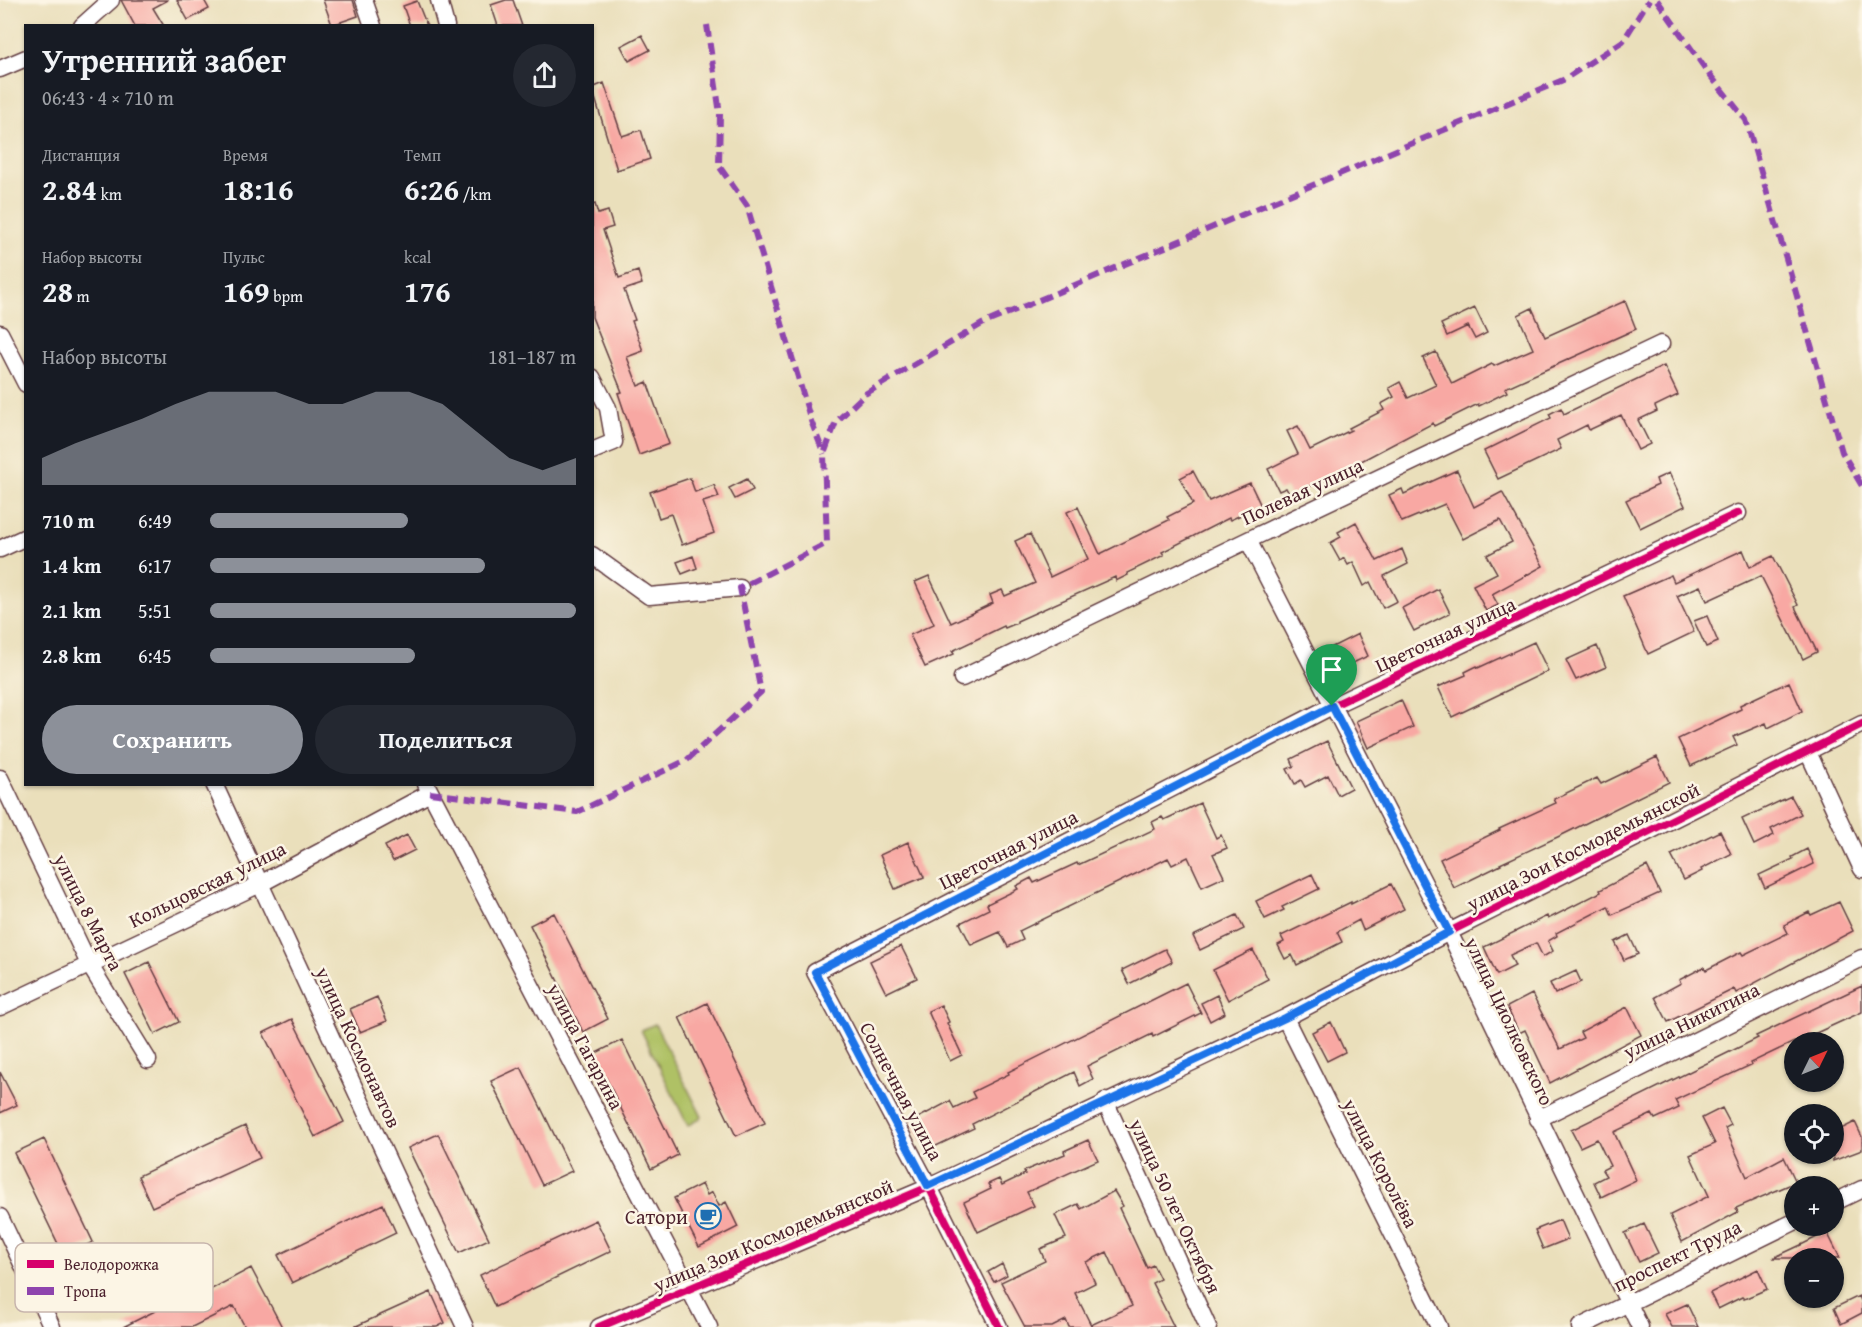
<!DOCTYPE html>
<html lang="ru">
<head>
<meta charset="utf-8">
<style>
  :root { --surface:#171b24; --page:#242831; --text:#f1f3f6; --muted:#9ea1a6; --accent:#8c9099 }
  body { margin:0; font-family:"Gentium Book Plus",serif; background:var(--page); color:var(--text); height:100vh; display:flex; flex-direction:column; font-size:22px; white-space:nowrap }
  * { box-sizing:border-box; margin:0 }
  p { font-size:20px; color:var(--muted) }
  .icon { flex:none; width:33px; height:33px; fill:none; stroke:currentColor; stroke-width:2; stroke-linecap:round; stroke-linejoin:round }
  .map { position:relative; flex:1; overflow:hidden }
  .sheet { position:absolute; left:24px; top:24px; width:570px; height:762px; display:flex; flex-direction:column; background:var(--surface); border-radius:0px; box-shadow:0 2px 4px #0004 }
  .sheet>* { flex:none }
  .needle { width:39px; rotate:47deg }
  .fabs { position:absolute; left:1784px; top:1032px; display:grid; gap:12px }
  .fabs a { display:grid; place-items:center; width:60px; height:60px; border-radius:50%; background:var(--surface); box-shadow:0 2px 4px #0004; font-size:30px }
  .pin { position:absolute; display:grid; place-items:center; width:51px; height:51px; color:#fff; margin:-62px -26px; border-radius:50% 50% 50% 0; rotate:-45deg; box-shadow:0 0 6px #0007 }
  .pin .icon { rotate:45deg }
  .round { display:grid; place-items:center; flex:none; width:63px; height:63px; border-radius:32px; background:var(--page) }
  .summary { display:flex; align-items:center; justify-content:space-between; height:102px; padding:0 18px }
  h1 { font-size:33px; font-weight:700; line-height:45px }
  .figures { display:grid; grid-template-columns:repeat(3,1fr); gap:9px; height:102px; padding:6px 18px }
  .figures div { display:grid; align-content:center }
  .figures b { font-size:30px; font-weight:700 }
  .figures small { font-size:16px; font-weight:400 }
  .figures p { font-size:16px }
  .chart { height:168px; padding:12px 18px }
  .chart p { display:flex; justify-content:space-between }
  .chart svg { width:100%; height:108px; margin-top:6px; fill:var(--accent); opacity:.7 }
  .cta { display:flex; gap:12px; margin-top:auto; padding:12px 18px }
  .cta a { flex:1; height:69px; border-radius:36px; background:var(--accent); color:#fff; font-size:24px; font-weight:700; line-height:69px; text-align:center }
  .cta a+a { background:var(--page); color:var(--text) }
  ul { padding:0 18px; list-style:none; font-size:20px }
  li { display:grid; grid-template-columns:96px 72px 1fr; align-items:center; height:45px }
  li i { height:15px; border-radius:8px; background:var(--accent) }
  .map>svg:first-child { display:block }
  .green { fill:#afc165; stroke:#7c7048; stroke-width:1.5 }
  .building { fill:#f8a8a3; fill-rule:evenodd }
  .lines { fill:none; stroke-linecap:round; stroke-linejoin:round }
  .minor-casing { stroke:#623c41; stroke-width:19 }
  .minor { stroke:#fff; stroke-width:16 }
  .quiet { stroke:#8e44ad; stroke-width:6; stroke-dasharray:12 6; stroke-linecap:butt }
  .cycleway-casing { stroke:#fcf5e5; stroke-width:11 }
  .cycleway { stroke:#d6006c; stroke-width:8 }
  .route-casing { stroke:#fff; stroke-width:12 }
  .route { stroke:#1a73e8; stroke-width:8 }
  .labels { text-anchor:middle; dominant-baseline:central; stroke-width:5; stroke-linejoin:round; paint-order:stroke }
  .street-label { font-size:20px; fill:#4a1f2b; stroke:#fcf5e5 }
  .poi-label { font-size:20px; fill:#4a1f2b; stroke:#fcf5e5; text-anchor:end }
  .key { fill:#fcf5e5; stroke:#c7b5ad; stroke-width:1.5 }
  .key-label { font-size:16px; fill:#4a1f2b }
</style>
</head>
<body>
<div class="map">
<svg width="1862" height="1327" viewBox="0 0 1862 1327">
  <rect width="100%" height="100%" fill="#fcf5e5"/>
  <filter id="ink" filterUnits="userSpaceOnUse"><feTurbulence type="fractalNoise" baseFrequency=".0167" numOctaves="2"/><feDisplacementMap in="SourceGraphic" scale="12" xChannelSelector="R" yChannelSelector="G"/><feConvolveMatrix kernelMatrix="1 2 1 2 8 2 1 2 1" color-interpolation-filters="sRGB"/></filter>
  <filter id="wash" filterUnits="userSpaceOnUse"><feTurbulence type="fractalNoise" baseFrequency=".008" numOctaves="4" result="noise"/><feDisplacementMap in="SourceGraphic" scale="24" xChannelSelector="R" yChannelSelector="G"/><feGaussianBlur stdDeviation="1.35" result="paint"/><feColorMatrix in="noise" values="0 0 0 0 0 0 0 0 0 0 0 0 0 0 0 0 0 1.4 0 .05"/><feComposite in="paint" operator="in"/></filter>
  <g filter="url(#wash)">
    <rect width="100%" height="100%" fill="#eadfbb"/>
    <path class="green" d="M655 1024 702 1117 688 1126 641 1030Z"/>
    <g id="blocks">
      <path class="building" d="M121 0H168L153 8 164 26H135Z
        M177 0H204L209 9 188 20Z
        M323 0H353L358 16 332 25Z
        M506 0H513L522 26H498L491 5Z
        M417 1 427 26H410L403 6Z
        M642 35 650 50 629 61 621 46Z
        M604 83 622 136 641 130 650 159 617 170 592 88Z
        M595 204 598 214 608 211 613 227 603 230 619 278 638 271 642 284 624 290 635 320 632 321 643 351 627 357 638 386 647 382 669 444 639 455 618 393 622 392 592 317V205Z
        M1625 301 1636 329 1505 388 1507 392 1479 406 1478 404 1434 426 1433 423 1331 477 1290 495 1286 488 1279 491 1268 469 1298 454 1287 431 1298 426 1310 450 1351 430 1349 428 1384 410 1381 404 1394 397 1389 388 1400 382 1408 398 1436 385 1423 358 1436 352 1452 384 1492 364 1494 366 1533 349 1518 315 1532 308 1545 337Z
        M1475 308 1487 333 1475 339 1468 326 1447 336 1441 324Z
        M1664 366 1678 395 1655 406 1657 411 1638 420 1650 444 1638 450 1621 415 1589 430 1587 425 1557 440 1561 449 1498 479 1484 451 1551 418 1549 414 1561 408 1564 414Z
        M1457 470 1474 507 1502 492 1543 566 1492 594 1498 605 1486 611 1473 585 1497 573 1487 555 1512 542 1500 520 1463 539 1445 504 1402 522 1389 495 1402 489 1404 494Z
        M1193 471 1209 501 1250 483 1261 506 1230 520 1229 518 1162 552 1164 555 1127 573 1128 575 1116 581 1115 577 1017 621V623L1005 628 1004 626 952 651 954 654 925 667 910 635 934 624 915 582 929 576 951 623 993 603 990 595 1002 590 1005 596 1035 583 1015 541 1030 534 1050 577 1088 559 1067 512 1078 507 1100 554 1169 520 1167 517 1193 504 1180 478Z
        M1669 473 1685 506 1640 528 1626 500 1658 485 1656 479Z
        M690 478 695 492 714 485 719 497 703 502 714 533 682 545 671 514 659 518 650 492Z
        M747 479 753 490 735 499 729 488Z
        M1356 522 1377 561 1402 549 1408 564 1384 576 1397 601 1383 608 1370 582 1364 586 1353 562 1348 565 1344 558 1340 561 1330 543 1341 537 1338 532Z
        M1743 550 1750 567 1773 556 1798 605 1795 607 1817 652 1803 659 1761 576 1707 601 1700 586 1677 596 1694 632 1648 654 1623 596 1671 575 1674 582Z
        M693 556 697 568 682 574 677 562Z
        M1438 589 1450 613 1414 631 1402 608Z
        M1707 616 1718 642 1706 647 1694 621Z
        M1358 634 1368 656 1340 669 1330 648Z
        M1534 642 1548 671 1452 717 1438 687 1466 675 1465 672 1477 666 1478 668Z
        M1597 646 1606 667 1576 680 1566 660Z
        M1789 682 1802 711 1768 728 1766 723 1733 737 1737 745 1691 766 1678 739 1741 709 1740 705Z
        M1401 700 1413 727 1368 748 1356 721Z
        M1327 741 1351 788 1338 795 1328 775 1305 787 1301 780 1295 784 1287 769 1294 766 1291 759Z
        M1657 757 1669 782 1564 834 1500 864 1501 865 1454 888 1440 859 1500 830 1499 829 1556 803 1554 799 1597 778 1601 784Z
        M1791 796 1801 814 1771 829 1774 835 1754 845 1742 819Z
        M1200 803 1216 838 1221 835 1227 848 1213 854 1224 877 1202 887 1188 857 1172 865 1168 858 1019 931 1023 940 1008 947 1000 932 971 945 960 923 989 909 987 904 1018 889 1016 886 1031 878 1034 883 1077 863 1078 865 1155 829 1152 822 1162 817 1164 820Z
        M1720 831 1731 854 1701 869 1702 871 1684 880 1671 855Z
        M407 835 415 850 393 861 385 846Z
        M908 842 924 877 895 889 880 855Z
        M1807 849 1814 864 1765 888 1759 875 1793 859 1792 857Z
        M1647 866 1660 893 1612 915 1608 906 1556 933 1557 936 1548 941 1553 951 1543 957 1536 943 1510 955 1515 966 1497 975 1484 947 1547 916 1548 919 1601 892 1600 890Z
        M1312 874 1319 889 1282 907 1284 910 1265 919 1256 901Z
        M1391 884 1404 909 1363 930 1359 920 1337 932 1342 942 1297 965 1292 955 1285 959 1278 945 1284 942 1281 936 1351 902V904Z
        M1839 902 1853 931 1736 993 1734 989 1668 1022 1655 997 1681 983 1679 980 1704 967 1706 970 1741 952 1743 955 1788 933 1784 925 1809 912 1811 915Z
        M554 913 608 1019 583 1032 530 925Z
        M1237 915 1244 929 1200 950 1193 936Z
        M1629 935 1638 954 1624 960 1615 942Z
        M901 946 917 978 886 993 870 961Z
        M1165 949 1172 962 1129 984 1122 970Z
        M1253 950 1268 979 1228 1000 1213 970Z
        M149 962 179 1022 155 1034 125 974Z
        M1576 971 1581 982 1555 994 1550 983Z
        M1186 983 1201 1013 1153 1037 1152 1034 1087 1066 1093 1079 1080 1086 1074 1072 972 1124 974 1128 934 1147 929 1137 922 1141 912 1121 950 1101 954 1108 975 1098 972 1092 1009 1074 1008 1072Z
        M1862 986V1012L1814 1034 1817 1042H1794L1750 1063 1751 1065 1675 1100 1679 1108 1655 1119 1652 1114 1614 1132 1636 1180 1601 1197 1594 1182 1606 1176 1602 1170 1610 1166 1597 1139 1580 1147 1571 1130 1758 1038 1756 1036Z
        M1532 994 1560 1049 1583 1038 1580 1032 1627 1007 1641 1035 1550 1083 1525 1030 1519 1033 1507 1007Z
        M1217 995 1225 1013 1210 1021 1201 1003Z
        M377 997 387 1021 360 1032 350 1009Z
        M707 1003 765 1123 736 1136 679 1017Z
        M941 1005 949 1022 947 1023 962 1055 950 1061 928 1011Z
        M292 1019 344 1122 315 1137 263 1033Z
        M1331 1022 1345 1052 1327 1061 1312 1032Z
        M622 1040 678 1155 651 1169 594 1054Z
        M521 1067 572 1171 542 1185 491 1081Z
        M0 1072 17 1105 0 1113Z
        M1722 1108 1731 1125 1725 1128 1747 1177 1784 1157 1796 1182 1736 1208 1738 1212 1682 1242 1670 1215 1709 1196 1690 1155 1715 1144 1702 1118Z
        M1855 1122 1862 1137V1150L1833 1161V1133Z
        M245 1126 260 1158 152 1207 138 1176Z
        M438 1134 489 1239 459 1253 408 1148Z
        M44 1139 93 1242 64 1256 14 1153Z
        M1088 1140 1098 1160 1027 1192 1034 1206 978 1232 964 1202 991 1189 988 1184 999 1179 1002 1185 1025 1174 1024 1171 1065 1154 1064 1151Z
        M702 1184 707 1195 712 1192 719 1206 726 1202 738 1227 699 1247 674 1198Z
        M1114 1191 1123 1206 1119 1208 1147 1268 1153 1265 1160 1279 1152 1283 1174 1327H1069L1066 1320 1052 1327H1025L1001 1282 1045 1261 1040 1249 1066 1238 1055 1215 1078 1204 1081 1209ZM1107 1252 1132 1306 1091 1325 1075 1293 1095 1283 1086 1262Z
        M383 1204 396 1233 292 1283 278 1255Z
        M596 1220 611 1251 495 1307 480 1275Z
        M1560 1220 1568 1239 1543 1249 1535 1230Z
        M1644 1224 1658 1253 1639 1262 1625 1233Z
        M1827 1232 1840 1258H1773L1803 1244Z
        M1002 1264 1007 1275 994 1282 988 1272Z
        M251 1268 282 1327H245L234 1306 192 1327H123L205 1286 208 1291Z
        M1758 1269 1767 1289 1744 1299 1742 1297 1718 1309 1710 1293Z
        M431 1292 445 1323 437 1327H354Z
        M1859 1296 1862 1303V1313L1841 1324 1834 1308Z
        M1687 1304 1698 1327H1672L1665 1314Z"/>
    </g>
  </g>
  <g filter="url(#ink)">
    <use href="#blocks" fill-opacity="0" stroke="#623c41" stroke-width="1.5"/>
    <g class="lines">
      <defs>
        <path id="minor" d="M364 0 373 26
          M439 0 446 26
          M82 26 111 0
          M0 69 26 58
          M0 333 26 384
          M592 377 608 408 614 442 592 451
          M1248 540 1449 932 1640 1327
          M0 549 26 537
          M592 555 649 596 740 588
          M962 678 1248 540 1661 344
          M1808 752 1862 869
          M0 778 89 964 148 1060
          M214 784 465 1327
          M426 784 709 1327
          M0 1007 260 884 430 793
          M1285 1018 1439 1327
          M1105 1101 1208 1327
          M1538 1119 1862 958
          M1833 1203 1862 1189
          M0 1217 52 1327
          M599 1327 929 1187 1285 1018 1449 932 1862 724
          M999 1327 929 1187 815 972 1332 706 1738 513
          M1580 1327 1794 1222"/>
      </defs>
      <use href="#minor" class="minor-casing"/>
      <use href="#minor" class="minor"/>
      <path class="quiet" d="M1657 0 1709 74 1746 120 1842 452 1862 486
        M707 25 720 114 719 166 747 206 811 421 824 454
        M430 793 577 812 687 760 761 692 740 588 827 543 824 454 836 422 865 394 982 324 1563 80 1623 41 1649 0"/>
      <defs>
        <path id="cycleway" d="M599 1327 929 1187 1285 1018 1449 932 1862 724
          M999 1327 929 1187 815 972 1332 706 1738 513"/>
      </defs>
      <use href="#cycleway" class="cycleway-casing"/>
      <use href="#cycleway" class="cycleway"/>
    </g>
  </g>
  <g class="lines" filter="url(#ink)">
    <defs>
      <path id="route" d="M1332 706 1449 932 1285 1018 928 1186 815 972Z"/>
    </defs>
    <use href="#route" class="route-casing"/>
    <use href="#route" class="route"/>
  </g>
  <defs>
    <symbol id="cafe-ring" viewBox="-11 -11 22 22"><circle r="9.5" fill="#fcf5e5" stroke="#1f6fb2" stroke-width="1.5"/><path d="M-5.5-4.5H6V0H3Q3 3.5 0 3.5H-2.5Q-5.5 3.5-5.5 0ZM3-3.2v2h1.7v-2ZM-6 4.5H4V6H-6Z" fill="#1f6fb2"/></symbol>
  </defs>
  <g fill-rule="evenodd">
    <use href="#cafe-ring" x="693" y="1201" width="30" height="30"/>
  </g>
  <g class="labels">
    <g class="street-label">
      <text transform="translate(1302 491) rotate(-25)">Полевая улица</text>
      <text transform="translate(1445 634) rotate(-25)">Цветочная улица</text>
      <text transform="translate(1583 846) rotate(-27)">улица Зои Космодемьянской</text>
      <text transform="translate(1008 849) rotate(-27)">Цветочная улица</text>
      <text transform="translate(207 884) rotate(-26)">Кольцовская улица</text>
      <text transform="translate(89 912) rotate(63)">улица 8 Марта</text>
      <text transform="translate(1691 1020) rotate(-26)">улица Никитина</text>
      <text transform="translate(1510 1021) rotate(65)">улица Циолковского</text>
      <text transform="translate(586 1046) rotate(62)">улица Гагарина</text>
      <text transform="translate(359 1047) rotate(65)">улица Космонавтов</text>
      <text transform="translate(902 1091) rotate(62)">Солнечная улица</text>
      <text transform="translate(1381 1163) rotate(63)">улица Королёва</text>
      <text transform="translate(1176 1206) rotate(65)">улица 50 лет Октября</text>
      <text transform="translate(773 1235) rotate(-23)">улица Зои Космодемьянской</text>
      <text transform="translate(1677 1255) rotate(-26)">проспект Труда</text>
    </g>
    <g class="poi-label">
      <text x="688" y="1216">Сатори</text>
    </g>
  </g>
  <rect x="15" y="1243" width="198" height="69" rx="9" class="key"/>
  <rect x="27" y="1260" width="27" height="8" fill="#d6006c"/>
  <rect x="27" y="1287" width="27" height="8" fill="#8e44ad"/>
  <g class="key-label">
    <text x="64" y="1270">Велодорожка</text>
    <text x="64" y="1297">Тропа</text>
  </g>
</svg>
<div class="fabs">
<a><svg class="needle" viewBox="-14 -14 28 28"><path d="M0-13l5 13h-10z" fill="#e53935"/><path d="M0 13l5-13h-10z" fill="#9ea1a6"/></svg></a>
<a><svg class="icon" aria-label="locate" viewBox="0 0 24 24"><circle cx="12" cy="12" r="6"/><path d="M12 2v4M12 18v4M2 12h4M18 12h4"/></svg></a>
<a>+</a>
<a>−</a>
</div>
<div class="pin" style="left:1332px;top:706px;background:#1e9e55"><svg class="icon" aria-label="arrive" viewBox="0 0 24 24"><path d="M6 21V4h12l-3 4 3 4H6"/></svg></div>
<section class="sheet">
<div class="summary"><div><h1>Утренний забег</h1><p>06:43 · 4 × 710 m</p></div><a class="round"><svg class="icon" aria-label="share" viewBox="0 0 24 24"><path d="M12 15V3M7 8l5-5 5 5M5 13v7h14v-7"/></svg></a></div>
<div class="figures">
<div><p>Дистанция</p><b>2.84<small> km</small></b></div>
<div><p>Время</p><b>18:16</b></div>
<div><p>Темп</p><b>6:26<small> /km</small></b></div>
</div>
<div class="figures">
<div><p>Набор высоты</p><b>28<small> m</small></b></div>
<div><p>Пульс</p><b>169<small> bpm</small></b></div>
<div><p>kcal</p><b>176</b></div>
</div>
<div class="chart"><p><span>Набор высоты</span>181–187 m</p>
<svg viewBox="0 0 160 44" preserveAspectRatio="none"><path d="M0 44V33L10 27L20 22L30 17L40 11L50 6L60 6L70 6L80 11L90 11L100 6L110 6L120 11L130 22L140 33L150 38L160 33V44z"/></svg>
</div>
<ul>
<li><b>710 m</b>6:49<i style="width:54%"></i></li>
<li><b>1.4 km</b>6:17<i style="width:75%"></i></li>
<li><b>2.1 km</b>5:51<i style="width:100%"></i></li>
<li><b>2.8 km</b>6:45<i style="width:56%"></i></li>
</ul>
<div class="cta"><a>Сохранить</a><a>Поделиться</a></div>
</section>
</div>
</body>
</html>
